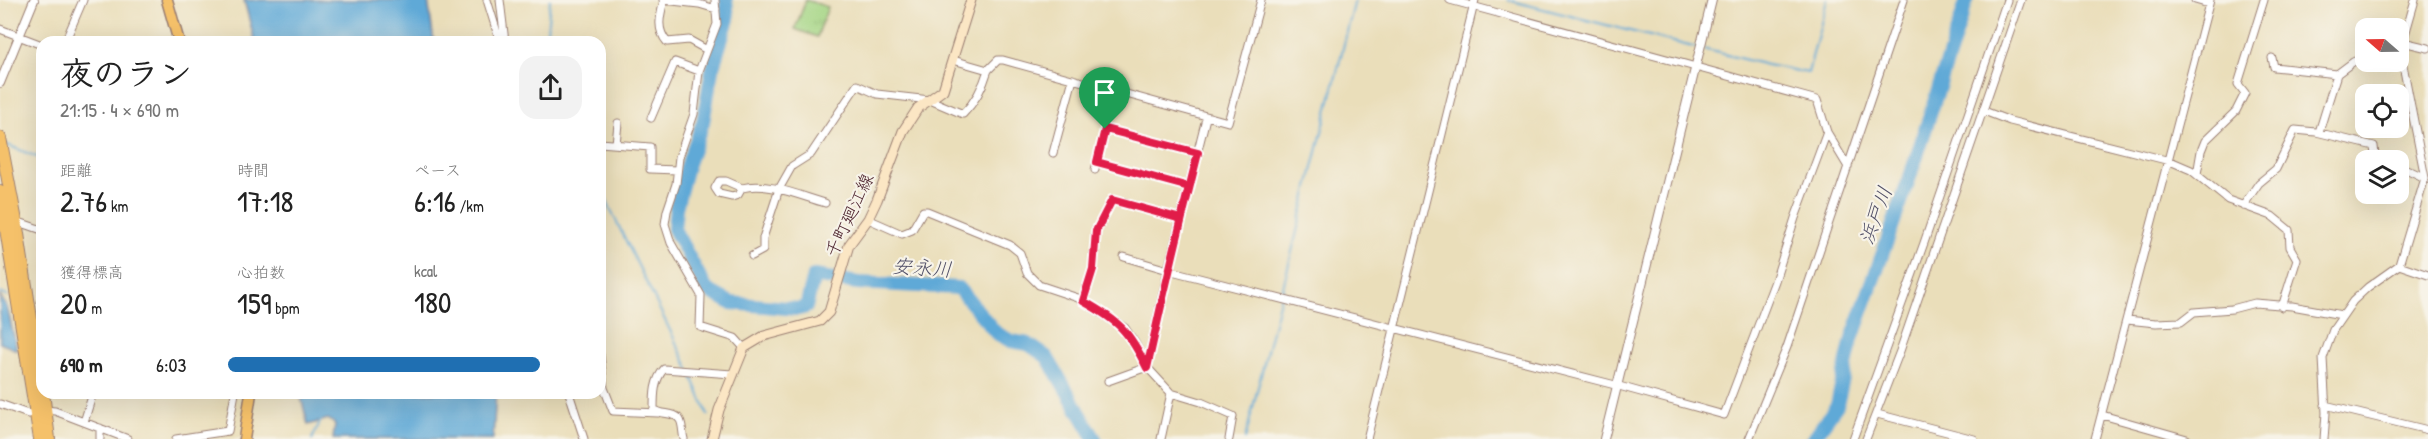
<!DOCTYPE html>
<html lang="ja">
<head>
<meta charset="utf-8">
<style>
  :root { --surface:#fff; --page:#f2f2f2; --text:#222; --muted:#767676; --accent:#1f6fb2 }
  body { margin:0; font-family:"Patrick Hand","Klee One",sans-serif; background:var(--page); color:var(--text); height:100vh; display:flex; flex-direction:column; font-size:22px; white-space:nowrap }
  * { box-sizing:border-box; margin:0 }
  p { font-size:20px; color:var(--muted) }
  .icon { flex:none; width:33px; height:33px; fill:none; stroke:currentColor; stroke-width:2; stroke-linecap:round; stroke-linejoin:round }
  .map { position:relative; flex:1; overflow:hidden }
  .side { position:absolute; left:36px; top:36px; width:570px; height:363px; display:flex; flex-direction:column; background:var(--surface); border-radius:18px; box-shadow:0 6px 24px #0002 }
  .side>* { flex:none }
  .needle { width:39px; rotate:290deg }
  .controls { position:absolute; left:2355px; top:18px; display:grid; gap:12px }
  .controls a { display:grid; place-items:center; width:54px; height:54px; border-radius:12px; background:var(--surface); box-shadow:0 6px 24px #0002; font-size:30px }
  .pin { position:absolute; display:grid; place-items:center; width:51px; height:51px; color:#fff; margin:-62px -26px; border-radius:50% 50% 50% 0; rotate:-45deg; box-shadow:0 0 6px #0007 }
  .pin .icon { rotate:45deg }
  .round { display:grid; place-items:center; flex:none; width:63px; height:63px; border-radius:18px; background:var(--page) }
  .head { display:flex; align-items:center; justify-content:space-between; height:102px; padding:0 24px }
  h1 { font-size:33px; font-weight:600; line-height:45px }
  .metrics { display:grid; grid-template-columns:repeat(3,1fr); gap:9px; height:102px; padding:6px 24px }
  .metrics div { display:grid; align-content:center }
  .metrics b { font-size:30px; font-weight:600 }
  .metrics small { font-size:16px; font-weight:400 }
  .metrics p { font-size:16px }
  ul { padding:0 24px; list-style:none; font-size:20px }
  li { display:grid; grid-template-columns:96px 72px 1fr; align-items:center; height:45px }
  li i { height:15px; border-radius:8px; background:var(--accent) }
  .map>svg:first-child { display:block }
  .park { fill:url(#park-tufts); stroke:#787a58; stroke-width:1.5 }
  .water { fill:#5fa9d7; stroke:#546481; stroke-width:1.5 }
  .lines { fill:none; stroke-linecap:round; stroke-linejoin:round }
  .stream { stroke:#5fa9d7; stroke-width:2 }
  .river { stroke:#5fa9d7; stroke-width:14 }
  .minor-casing { stroke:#9a7e72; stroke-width:9 }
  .tertiary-casing { stroke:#9a7e72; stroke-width:10 }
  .secondary-casing { stroke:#9a7e72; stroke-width:11 }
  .primary-casing { stroke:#9a7e72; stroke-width:13 }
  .trunk-casing { stroke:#9a7e72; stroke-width:14 }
  .minor { stroke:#fff; stroke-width:7 }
  .tertiary { stroke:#fff; stroke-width:8 }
  .secondary { stroke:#fbe6c4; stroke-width:9 }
  .primary { stroke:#f5c16b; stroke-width:10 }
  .trunk { stroke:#f5c16b; stroke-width:12 }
  .route-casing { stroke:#fff; stroke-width:12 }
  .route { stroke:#e11d48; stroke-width:8 }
  .labels { text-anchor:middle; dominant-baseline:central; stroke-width:4.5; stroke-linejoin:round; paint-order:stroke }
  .street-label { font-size:18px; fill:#4a1f2b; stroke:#f7f3e8 }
  .water-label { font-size:20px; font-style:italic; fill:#514f67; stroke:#f7f3e8 }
</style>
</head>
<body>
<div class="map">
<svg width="2428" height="439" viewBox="0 0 2428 439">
  <defs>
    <pattern id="park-tufts" width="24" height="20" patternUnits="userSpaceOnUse" patternTransform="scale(1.5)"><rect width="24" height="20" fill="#a5d685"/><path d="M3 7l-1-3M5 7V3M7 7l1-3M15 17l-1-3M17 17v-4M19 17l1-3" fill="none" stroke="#90b773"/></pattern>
  </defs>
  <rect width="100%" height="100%" fill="#f7f3e8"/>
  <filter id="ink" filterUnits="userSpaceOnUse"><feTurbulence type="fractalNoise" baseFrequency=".0167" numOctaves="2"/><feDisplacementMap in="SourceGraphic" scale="12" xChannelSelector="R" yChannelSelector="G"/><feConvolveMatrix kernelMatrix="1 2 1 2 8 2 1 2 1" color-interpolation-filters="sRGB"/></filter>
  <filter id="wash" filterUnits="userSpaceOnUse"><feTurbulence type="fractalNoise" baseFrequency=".008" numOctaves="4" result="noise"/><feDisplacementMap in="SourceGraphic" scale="24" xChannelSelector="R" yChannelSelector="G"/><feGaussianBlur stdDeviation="1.35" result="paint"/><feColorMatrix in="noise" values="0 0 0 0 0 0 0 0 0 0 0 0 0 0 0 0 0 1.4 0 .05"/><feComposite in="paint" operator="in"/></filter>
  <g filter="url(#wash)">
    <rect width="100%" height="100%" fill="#eadeba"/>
    <path class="park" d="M806 0 828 7 817 37 795 29Z"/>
    <path class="water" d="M244 0H428L434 42H255Z
      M0 296 7 307 17 350 0 343Z
      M300 393H496L493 439H333L335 424 328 419 308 425Z"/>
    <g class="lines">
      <path class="stream" d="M1508 0 1697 48
        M546 42 550 0
        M1703 49 1767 65 1808 73 1827 0
        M5 144 42 159
        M600 188 689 369
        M0 293 7 296
        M41 312H42
        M691 374 708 415
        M312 439 321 420
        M1245 439 1355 0"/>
      <path class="river" d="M726 0 728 19 712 70 703 122 687 166 676 208 674 229 707 290 731 303 798 309 806 307 814 276 858 283 959 288 996 333 1011 341 1028 344 1047 357 1095 439
        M1813 439 1837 405 1852 339 1911 174 1967 0"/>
    </g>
  </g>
  <g filter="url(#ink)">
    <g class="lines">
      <defs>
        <path id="minor" d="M487 0 500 42
          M500 0 505 42
          M663 0 699 4 716 9
          M664 0C660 16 656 29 667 42L689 40 707 50
          M715 0 717 24 699 71 694 114 679 157 676 184 667 211 665 224 671 243 701 295 700 327 735 338 744 348
          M1450 0 1817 100 1827 132 1848 167
          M2195 0 2209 4
          M0 29 42 45
          M65 42 83 0
          M2403 42 2428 48
          M2272 58 2274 67 2337 74 2353 62 2366 56
          M953 60 988 70 998 60H1003L1228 122 1261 0
          M1984 111 2010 121 2170 161 2191 170 2228 200 2272 216 2289 230 2290 247 2297 259 2282 307
          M651 118 675 62 699 71
          M2319 132 2337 74
          M600 143 650 147V169L677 170
          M616 144 618 123
          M1053 153 1073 79
          M1097 162 1189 187
          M2398 165 2425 178
          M1095 170 1105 129 1198 153
          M2197 174 2201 151 2205 141 2236 111 2245 93 2238 84 2264 0
          M742 188 726 181H719L715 188 719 194 732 197 738 195 742 188C768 181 800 196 825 203
          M2243 206 2259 183 2276 169 2295 130 2316 132 2374 146 2375 156 2386 160
          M868 219 902 234 912 230 923 211H927L1010 245 1020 253 1027 273 1039 285 1078 298 1125 328 1135 343 1147 367 1171 393 1201 402 1233 416 1229 439
          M16 221 42 230
          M752 256 763 250V238L779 189 792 166 811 154 857 85 877 94 930 100 963 114C976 101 983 87 988 70
          M1124 257 1168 270 1619 386 1724 415 1775 281 1795 218 1827 132
          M2399 265 2428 275
          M1083 301 1093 269 1096 231 1112 200 1181 219
          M2127 320 2156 323 2181 322 2194 312 2232 309 2255 303 2292 306 2342 315
          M600 355 604 388 613 411 658 413
          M1147 367 1168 270 1206 118
          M1108 381 1147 367
          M569 393 584 439
          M0 404 28 414 45 410 55 411 128 439
          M2325 405 2428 430
          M1877 414 1974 439
          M2102 415 2187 439
          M84 422 93 393
          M100 428V439
          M176 439 228 431 235 393
          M684 439C682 433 683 425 680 420 675 411 661 416 654 409 654 395 654 380 664 369L732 374
          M1161 439 1171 393
          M1367 439 1475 0
          M1749 439 1787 347 1904 0
          M1853 439 1924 243 2007 0
          M1866 439 1900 351 2021 0
          M2095 439 2210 0
          M2324 439 2326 413 2323 358 2333 330 2353 301 2368 287 2399 265 2425 178 2402 60 2403 42 2415 0"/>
        <path id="tertiary" d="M0 83 34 0
          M1604 439 1712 0"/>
        <path id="secondary" d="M712 439 719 410 744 348 764 336 820 321 829 312 849 245 868 219 877 200 903 131 918 108 943 90 971 0"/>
        <path id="primary" d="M167 0 179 42
          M244 439 251 393"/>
        <path id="trunk" d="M0 138 16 221 42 390
          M0 192 40 439
          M43 393 49 439"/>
      </defs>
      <use href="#minor" class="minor-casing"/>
      <use href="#tertiary" class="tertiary-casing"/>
      <use href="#secondary" class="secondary-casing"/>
      <use href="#primary" class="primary-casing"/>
      <use href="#trunk" class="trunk-casing"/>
      <use href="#minor" class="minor"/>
      <use href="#tertiary" class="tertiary"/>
      <use href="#secondary" class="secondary"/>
      <use href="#primary" class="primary"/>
      <use href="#trunk" class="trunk"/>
    </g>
  </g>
  <g class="lines" filter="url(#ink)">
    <defs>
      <path id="route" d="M1105 129 1097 162 1189 187 1181 219 1112 200 1096 231 1093 269 1083 301C1119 321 1129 331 1147 368 1163 296 1180 224 1198 153L1105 129"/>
    </defs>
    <use href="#route" class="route-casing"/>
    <use href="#route" class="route"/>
  </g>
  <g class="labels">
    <g class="street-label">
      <text transform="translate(849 215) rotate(-65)">千町廻江線</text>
    </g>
    <g class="water-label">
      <text transform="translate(1875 215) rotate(-70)">浜戸川</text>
      <text transform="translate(922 267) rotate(4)">安永川</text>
    </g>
  </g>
</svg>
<div class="controls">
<a><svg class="needle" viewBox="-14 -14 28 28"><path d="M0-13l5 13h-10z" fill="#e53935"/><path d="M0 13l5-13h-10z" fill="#767676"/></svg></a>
<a><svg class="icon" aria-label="locate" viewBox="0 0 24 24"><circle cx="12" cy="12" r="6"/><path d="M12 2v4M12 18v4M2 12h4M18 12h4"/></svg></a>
<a><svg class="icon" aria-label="layers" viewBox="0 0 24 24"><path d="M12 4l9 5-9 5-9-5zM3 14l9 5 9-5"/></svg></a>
</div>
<div class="pin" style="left:1105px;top:129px;background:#1e9e55"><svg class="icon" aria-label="arrive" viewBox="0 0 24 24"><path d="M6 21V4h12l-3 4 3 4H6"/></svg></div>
<section class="side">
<div class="head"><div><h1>夜のラン</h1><p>21:15 · 4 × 690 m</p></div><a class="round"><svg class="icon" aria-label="share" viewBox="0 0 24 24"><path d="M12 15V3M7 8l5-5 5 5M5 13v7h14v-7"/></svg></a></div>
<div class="metrics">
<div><p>距離</p><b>2.76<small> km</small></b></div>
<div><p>時間</p><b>17:18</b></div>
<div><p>ペース</p><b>6:16<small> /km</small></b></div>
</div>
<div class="metrics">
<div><p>獲得標高</p><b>20<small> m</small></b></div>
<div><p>心拍数</p><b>159<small> bpm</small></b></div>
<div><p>kcal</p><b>180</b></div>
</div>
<ul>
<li><b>690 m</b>6:03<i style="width:88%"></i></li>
</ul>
</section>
</div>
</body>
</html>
